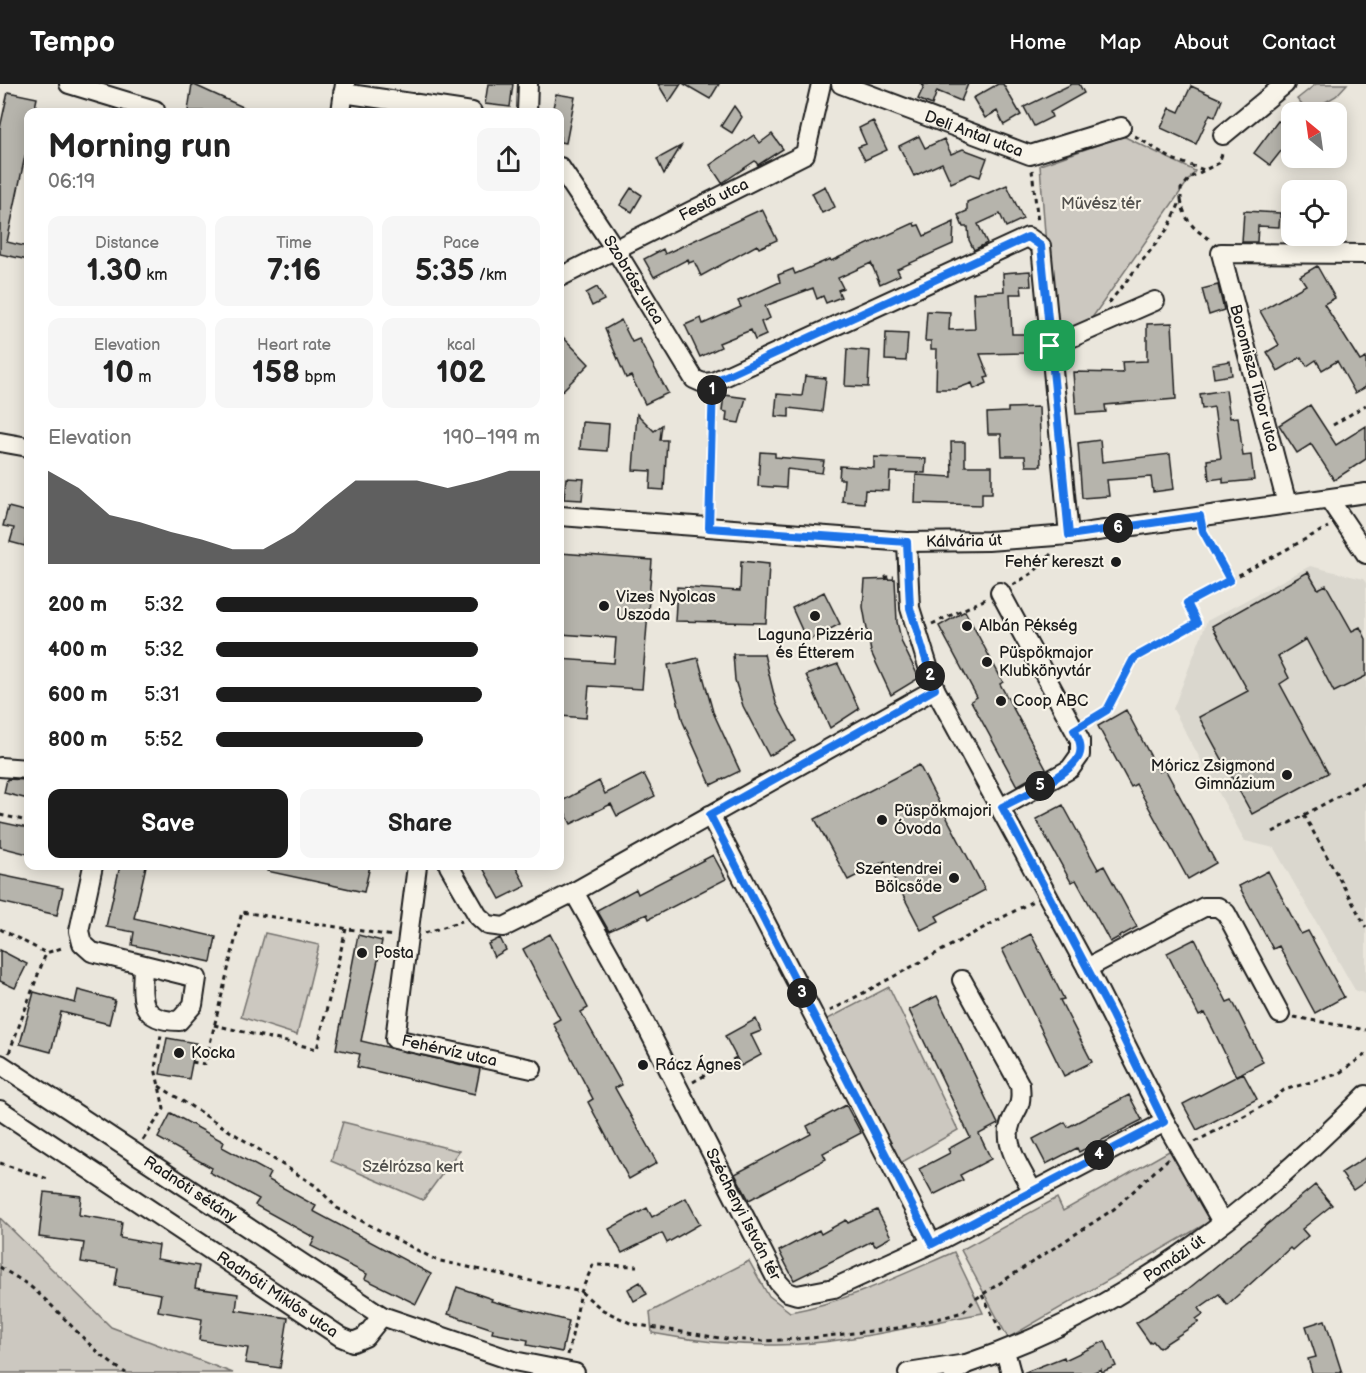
<!DOCTYPE html>
<html lang="en">
<head>
<meta charset="utf-8">
<style>
  :root { --surface:#fff; --page:#f6f6f6; --text:#222; --muted:#767676; --accent:#1c1c1c }
  body { margin:0; font-family:"Balsamiq Sans",sans-serif; background:var(--page); color:var(--text); height:100vh; display:flex; flex-direction:column; font-size:22px; white-space:nowrap }
  * { box-sizing:border-box; margin:0 }
  p { font-size:20px; color:var(--muted) }
  .icon { flex:none; width:33px; height:33px; fill:none; stroke:currentColor; stroke-width:2; stroke-linecap:round; stroke-linejoin:round }
  .map { position:relative; flex:1; overflow:hidden }
  .panel { position:absolute; left:24px; top:24px; width:540px; height:762px; display:flex; flex-direction:column; background:var(--surface); border-radius:12px; box-shadow:0 3px 15px #0003 }
  .panel>* { flex:none }
  .needle { width:39px; rotate:331deg }
  .tools { position:absolute; left:1281px; top:18px; display:grid; gap:12px }
  .tools a { display:grid; place-items:center; width:66px; height:66px; border-radius:12px; background:var(--surface); box-shadow:0 3px 15px #0003; font-size:30px }
  .pin { position:absolute; display:grid; place-items:center; width:51px; height:51px; color:#fff; margin:-26px; border-radius:12px; box-shadow:0 3px 9px #0006 }
  .km { position:absolute; width:30px; height:30px; margin:-15px; border-radius:50%; background:#222; color:#fff; font-size:16px; line-height:30px; text-align:center }
  .round { display:grid; place-items:center; flex:none; width:63px; height:63px; border-radius:12px; background:var(--page) }
  .overview { display:flex; align-items:center; justify-content:space-between; height:102px; padding:0 24px }
  h1 { font-size:33px; font-weight:800; line-height:45px }
  .metrics { display:grid; grid-template-columns:repeat(3,1fr); gap:9px; height:102px; padding:6px 24px }
  .metrics div { display:grid; align-content:center; border-radius:12px; background:var(--page); text-align:center }
  .metrics b { font-size:30px; font-weight:800 }
  .metrics small { font-size:16px; font-weight:400 }
  .metrics p { font-size:16px }
  .chart { height:168px; padding:12px 24px }
  .chart p { display:flex; justify-content:space-between }
  .chart svg { width:100%; height:108px; margin-top:6px; fill:var(--accent); opacity:.7 }
  .cta { display:flex; gap:12px; margin-top:auto; padding:12px 24px }
  .cta a { flex:1; height:69px; border-radius:12px; background:var(--accent); color:#fff; font-size:24px; font-weight:800; line-height:69px; text-align:center }
  .cta a+a { background:var(--page); color:var(--text) }
  ul { padding:0 24px; list-style:none; font-size:20px }
  li { display:grid; grid-template-columns:96px 72px 1fr; align-items:center; height:45px }
  li i { height:15px; border-radius:8px; background:var(--accent) }
  header { display:flex; align-items:center; gap:36px; box-sizing:border-box; height:84px; padding:0 30px; background:var(--accent); color:#fff }
  header strong { font-size:28px }
  nav { display:flex; gap:33px; margin-inline-start:auto; font-size:21px }
  .map>svg:first-child { display:block }
  .built { fill:#dad7ce }
  .green { fill:#ccc8c0; stroke:#74726e; stroke-width:1.5 }
  .building { fill:#b6b4ac; stroke:#1c1c1c; stroke-width:1.5 }
  .lines { fill:none; stroke-linecap:round; stroke-linejoin:round }
  .minor-casing { stroke:#1c1c1c; stroke-width:22 }
  .path { stroke:#1c1c1c; stroke-width:3; stroke-dasharray:4.5 4.5; stroke-linecap:butt }
  .minor { stroke:#f7f3e8; stroke-width:18 }
  .route-casing { stroke:#fff; stroke-width:12 }
  .route { stroke:#1a73e8; stroke-width:8 }
  .poi-dot { fill:#1c1c1c; stroke:#f7f3e8; stroke-width:2 }
  .labels { text-anchor:middle; dominant-baseline:central; stroke-width:4.5; stroke-linejoin:round; paint-order:stroke }
  .street-label { font-size:16px; fill:#1c1c1c; stroke:#f7f3e8 }
  .park-label { font-size:16px; fill:#51504d; stroke:#f7f3e8 }
  .poi-label { font-size:16px; fill:#1c1c1c; stroke:#f7f3e8; text-anchor:start }
</style>
</head>
<body>
<header>
<strong>Tempo</strong>
<nav><a>Home</a><a>Map</a><a>About</a><a>Contact</a></nav>
</header>
<div class="map">
<svg width="1366" height="1289" viewBox="0 0 1366 1289">
  <rect width="100%" height="100%" fill="#eae6dc"/>
  <filter id="ink" filterUnits="userSpaceOnUse"><feTurbulence type="fractalNoise" baseFrequency=".0167" numOctaves="2"/><feDisplacementMap in="SourceGraphic" scale="12" xChannelSelector="R" yChannelSelector="G"/><feConvolveMatrix kernelMatrix="1 2 1 2 8 2 1 2 1" color-interpolation-filters="sRGB"/></filter>
  <g filter="url(#ink)">
    <path class="built" d="M1310 482 1363 495 1366 499V910L1355 906 1274 764 1245 757 1173 625 1207 537Z"/>
    <path class="green" d="M1316 0H1347L1336 12 1308 28 1297 15Z
      M1123 52 1195 87 1087 241 1052 245 1040 81Z
      M265 849 319 861 297 951 241 933Z
      M889 903 958 1046 897 1081 824 937Z
      M343 1038 459 1067 423 1116 331 1077Z
      M1176 1063 1214 1135 1008 1254 961 1166 1057 1114 1063 1127Z
      M0 1134 111 1243 233 1289H0Z
      M954 1168 983 1229C917 1241 841 1261 775 1261 733 1261 693 1257 652 1249L650 1228 749 1177 768 1211 790 1228C847 1218 901 1191 954 1168Z"/>
    <path class="building" d="M192 0 254 28 188 27Z
      M488 0H513L510 23 485 20Z
      M658 0H681L669 18Z
      M684 0H719L710 15Z
      M920 0H968L961 17 937 7 932 21 918 15 924 2Z
      M998 0H1003L1021 31 1004 41 997 27 985 34 973 14Z
      M1072 0H1079L1084 9 1050 28 1052 33 1034 42 1024 23Z
      M1191 2 1222 16 1215 33 1210 30 1196 60 1161 44 1170 24 1179 28Z
      M8 8 37 14 34 28H28V73L25 72 7 158 28 163V176L0 170V44Z
      M556 10 575 13 566 59 560 58V28H552Z
      M734 22 742 33 732 49 721 42Z
      M873 37 887 66 865 76 858 63 866 60 859 44Z
      M1278 37 1292 42V64L1285 62 1270 81 1254 69Z
      M772 50 783 65 758 81 755 77 722 99 710 81 754 51 760 59Z
      M919 52 925 64 944 55 951 70 963 65 987 74 980 93 971 90 951 99 942 79 914 92 899 62Z
      M681 62 664 90 657 75Z
      M1007 101 1023 135 1006 143 1000 130 978 140 987 159 974 166 969 156 968 143H963L958 131 967 127V118Z
      M825 102 835 123 822 129 812 109Z
      M631 104 642 111 632 128 620 121Z
      M762 125 777 156 759 164 757 161 701 192 694 177 689 179 688 175 654 193 644 175 663 165 665 170Z
      M1244 127 1280 129 1279 143 1258 142 1257 158H1242Z
      M954 138 953 160 897 185 900 191 880 200 871 179 838 194 843 204 838 206 841 213 826 219 823 212 817 215 813 204 765 222 770 234 761 238 766 251 755 256 751 246 719 259 721 263 700 273 685 241 701 234 703 240 741 223 738 217 780 198 778 191 793 185 795 190 830 175 831 177 914 139 915 142 919 141 924 152Z
      M1317 182 1335 214 1324 220 1360 277 1366 274V303L1355 309 1337 277 1322 286 1316 276 1307 282 1301 273 1278 287 1267 268 1279 261 1260 227 1306 201 1300 192Z
      M1030 187 1031 202H1021L1022 210H1010L1012 250H1025L1026 269 980 270 989 293 985 294 987 299 974 305 972 299 956 305H936L937 265H931V257H925L927 227 950 228 949 246 975 245 973 209 1004 207 1003 189Z
      M1218 201 1224 226 1209 231 1202 205Z
      M597 203 604 216 592 222 586 209Z
      M621 236 632 258 639 255 668 309 645 320 631 292 626 294 605 245Z
      M1172 239 1176 315 1105 321 1106 328 1076 330 1073 288 1123 289 1122 278 1147 277V240Z
      M886 249 908 250 906 277 885 276Z
      M561 251 589 280 560 309V269Z
      M847 265 870 267 868 303 845 302Z
      M1230 277 1232 291 1214 294 1212 280Z
      M805 292 826 294 822 328 789 324V333L775 332 777 310 802 312Z
      M1226 306 1230 334 1238 333 1243 372 1251 371 1254 396 1223 399V394L1209 396 1207 376 1221 374 1214 323 1202 325 1200 310Z
      M724 311 746 314 739 339 726 337 727 328 722 327Z
      M1310 321 1336 361 1366 342V375L1334 396 1311 360 1297 369 1279 341Z
      M1039 323 1041 382H1026L1025 372H1002L1001 350H988L987 329 1008 328V324Z
      M637 330 654 347 662 341 660 356H667L664 406 650 405 651 387 633 386Z
      M582 338 609 340 607 367 580 365Z
      M1100 356 1102 378 1170 370 1174 405 1153 408 1151 393 1107 396 1109 412 1082 414 1078 359Z
      M951 358H965V382H992V409H982V421L915 419 916 391 952 393Z
      M760 368 775 369V373L824 377 822 389 787 385 786 404 758 402Z
      M874 373 926 375 925 389 890 388 889 407 865 406 864 419 842 417 844 395H839L840 382 874 384Z
      M566 394 584 395 582 416 564 415Z
      M8 423 28 428 25 462 10 458 14 444 3 442Z
      M560 469 652 476 642 605 589 602 586 634 560 632V575L614 579 616 554 560 550Z
      M741 477 769 480 766 539 675 537 677 503 740 507Z
      M1308 488 1318 505 1326 501 1352 547 1360 543 1366 555V592L1334 608 1306 555 1278 572 1289 594 1280 600 1328 689 1252 730 1199 633 1248 607 1212 542Z
      M895 495 897 538 902 559 919 594 891 611 871 568 863 523 865 496Z
      M824 508 840 540 807 557 792 524Z
      M965 527 1003 598 1000 600 1046 685 1017 702 971 617 977 613 939 542Z
      M733 570H764L776 619 796 657 769 672 743 622 735 596Z
      M698 574 713 628 740 687 711 701 683 638 668 581Z
      M838 580 859 625 830 644 806 591Z
      M1126 626 1159 688 1165 685 1216 779 1188 795 1136 700 1131 703 1098 642Z
      M919 681 985 806 936 832 939 837 921 846 885 777 848 796 815 735Z
      M644 690 655 712 617 732 611 720 571 740 560 718 599 697 605 710Z
      M7 695 28 696V715L4 709Z
      M1063 721 1098 785 1104 782 1137 843 1110 858 1076 796 1071 798 1036 735Z
      M0 738 28 744V770L0 763Z
      M713 771 726 795 649 835 647 830 609 847 597 826 636 805 638 810Z
      M120 782H146L134 834 216 853 211 878 132 861 134 848 106 843Z
      M268 782H370L364 808 267 787Z
      M482 782H515L526 802 500 815Z
      M1268 787 1301 850 1308 847 1344 913 1315 929 1279 862 1273 865 1239 802Z
      M0 791 63 804 57 831 0 818Z
      M550 850 588 924 581 928 622 1001 615 1004 657 1079 629 1095 588 1018 593 1015 553 939 560 935 523 865Z
      M1031 850 1064 915 1060 916 1092 978 1064 992 1002 865Z
      M358 851 382 857 361 957 480 985 475 1010 357 983 360 970 336 965Z
      M500 854 506 866 494 873 488 860Z
      M1195 855 1227 918 1232 916 1263 978 1236 992 1205 929 1199 932 1167 869Z
      M0 866 27 880 15 904 0 897Z
      M78 906 115 916 109 940 61 928 51 968 20 960 34 908 75 919Z
      M937 912 998 1040 979 1050 991 1075 960 1091 963 1096 933 1111 919 1085 950 1069 948 1065 970 1053 909 926Z
      M756 935 761 947 751 951 761 971 741 982 725 952Z
      M167 954 196 959 189 995 160 990Z
      M1243 989 1257 1015 1197 1046 1183 1020Z
      M1129 1011 1142 1036 1079 1068 1077 1064 1046 1080 1033 1055 1065 1038 1068 1043Z
      M846 1021 861 1049 823 1069 826 1075 749 1116 735 1090 811 1050 807 1042Z
      M171 1029 224 1058 222 1063 270 1089 267 1095 316 1122 313 1127 431 1190 416 1220 365 1195 367 1190 311 1162 315 1154 255 1121 259 1115 209 1088 212 1084 158 1054Z
      M1366 1073V1097L1353 1106 1341 1089Z
      M1315 1101 1332 1121 1302 1145 1308 1152 1292 1166 1290 1164 1227 1221 1219 1210 1199 1224 1203 1230 1196 1235 1199 1238 1159 1264 1153 1257 1150 1259 1136 1239 1187 1206Z
      M44 1108 81 1112 79 1131 122 1138 120 1154 159 1161 157 1175 199 1182 195 1204 238 1210 236 1226 288 1234 280 1284 245 1279 248 1264 199 1256 202 1235 158 1227 161 1210 115 1202 118 1184 81 1178 84 1159 39 1153Z
      M686 1114 700 1140 667 1159 662 1149 622 1169 609 1145 647 1124 652 1133Z
      M877 1126 891 1153 875 1162 872 1157 794 1196 779 1167 819 1146 821 1150 846 1136 848 1139Z
      M640 1198 647 1210 634 1217 628 1205Z
      M457 1203 492 1215 491 1217 569 1237 562 1268 527 1261 528 1256 492 1249 493 1245 448 1230Z
      M1325 1236 1342 1289H1312L1308 1275 1316 1273 1306 1242Z
      M1105 1257 1116 1282 1102 1288 1101 1285 1092 1289H1023L1064 1273 1065 1276Z"/>
    <g class="lines">
      <defs>
        <g id="minor">
          <path d="M69 0 155 26"/>
          <path id="s1" d="M841 0 1030 71 1121 43"/>
          <path d="M343 9 472 28"/>
          <path d="M341 28 345 0"/>
          <path d="M527 28 528 0"/>
          <path d="M1223 51 1285 0"/>
          <path id="s2" d="M560 83 615 165 694 295 703 299 713 298 1028 153 1041 162 1069 451"/>
          <path id="s3" d="M560 193 805 70 821 0"/>
          <path d="M1050 263 1155 217"/>
          <path d="M0 358 28 363"/>
          <path d="M1329 415 1366 470"/>
          <path d="M1287 420 1221 169 1366 170"/>
          <path id="s4" d="M560 432 907 458 988 457 1069 451 1366 409"/>
          <path d="M907 458 910 524 935 605 1087 884 1165 1038 1222 1138"/>
          <path d="M1000 508 1080 656V671L1070 685 1002 723"/>
          <path d="M0 683 28 685"/>
          <path d="M710 731 932 1160"/>
          <path d="M93 782 79 847 82 859 92 868 197 894 193 921 179 937C137 937 142 913 143 881"/>
          <path id="s5" d="M417 782 395 955 532 985"/>
          <path d="M449 782 478 832 488 841 504 843 574 808 935 605"/>
          <path id="s6" d="M574 808 615 881 778 1198 787 1208 797 1211 834 1204 944 1154 1165 1038"/>
          <path d="M1087 884 1204 823H1218L1226 829 1280 930"/>
          <path d="M962 896 1020 1001C1023 1029 1013 1024 1009 1045 1006 1065 1023 1089 1032 1106"/>
          <path id="s7" d="M0 980 382 1232 514 1277 575 1289"/>
          <path id="s8" d="M0 1026 341 1253 353 1258 365 1253 382 1232"/>
          <path d="M1005 1267 1011 1289"/>
          <path d="M908 1289 966 1280"/>
          <path id="s9" d="M953 1289 966 1280C1122 1229 1252 1127 1366 1011"/>
        </g>
      </defs>
      <use href="#minor" class="minor-casing"/>
      <path class="path" d="M1135 52 1172 75 1207 87
        M1032 86 1038 139
        M1181 116C1185 137 1193 145 1211 156
        M1109 219 1169 143 1181 116V105L1191 93 1219 79 1223 67
        M1333 341 1366 321
        M710 427 712 313
        M1203 447 1230 496
        M887 495 886 493H894
        M1013 501 1034 488 1051 470
        M932 540 986 515
        M1088 637 1107 626 1133 574 1197 539 1187 519 1328 443
        M0 731 28 737
        M1304 731 1366 843
        M1273 748 1366 697
        M0 845 46 869 65 863
        M425 849 462 837
        M830 927 1033 817
        M1294 933 1366 946
        M214 941 317 965 346 845
        M9 969 46 869
        M192 978 205 980 242 828 393 852
        M693 998 736 974
        M159 1002 316 1102 337 1124 436 1176 581 1208 603 1226 632 1240 726 1255 766 1257 810 1254 898 1244 945 1233 963 1228 977 1214 1114 1125 1168 1075
        M143 1056 164 1025 155 984 161 951
        M1195 1058 1270 1018 1284 1006 1338 990 1366 970
        M0 1079 51 1096
        M0 1183C13 1192 28 1199 39 1210 69 1236 91 1268 126 1289
        M982 1211 1002 1249
        M568 1271 581 1208 593 1181 637 1182"/>
      <use href="#minor" class="minor"/>
    </g>
  </g>
  <g class="lines" filter="url(#ink)">
    <defs>
      <path id="route" d="M1028 153 1041 162 1069 451 1200 432 1203 447 1230 496 1187 519 1197 539 1134 574 1107 626 1074 646C1078 653 1082 660 1080 669 1076 689 1020 713 1002 723L1112 931 1164 1038 932 1160 710 731 935 605 910 524 907 458 709 444 713 298Z"/>
    </defs>
    <use href="#route" class="route-casing"/>
    <use href="#route" class="route"/>
  </g>
  <g class="poi-dot">
    <circle cx="1116" cy="478" r="6"/>
    <circle cx="604" cy="522" r="6"/>
    <circle cx="815" cy="532" r="6"/>
    <circle cx="967" cy="542" r="6"/>
    <circle cx="987" cy="578" r="6"/>
    <circle cx="1001" cy="617" r="6"/>
    <circle cx="1287" cy="691" r="6"/>
    <circle cx="882" cy="736" r="6"/>
    <circle cx="954" cy="794" r="6"/>
    <circle cx="362" cy="869" r="6"/>
    <circle cx="179" cy="969" r="6"/>
    <circle cx="643" cy="981" r="6"/>
  </g>
  <g class="labels">
    <g class="street-label">
      <text stroke="none"><textPath href="#s1" startOffset="142">Deli Antal utca</textPath></text>
      <text stroke="none"><textPath href="#s3" startOffset="172">Festő utca</textPath></text>
      <text stroke="none"><textPath href="#s2" startOffset="135">Szobrász utca</textPath></text>
      <text transform="translate(1254 294) rotate(75)">Boromisza Tibor utca</text>
      <text stroke="none"><textPath href="#s4" startOffset="405">Kálvária út</textPath></text>
      <text stroke="none"><textPath href="#s5" startOffset="230">Fehérvíz utca</textPath></text>
      <text stroke="none"><textPath href="#s7" startOffset="228">Radnóti sétány</textPath></text>
      <text stroke="none"><textPath href="#s6" startOffset="364">Széchenyi István tér</textPath></text>
      <text stroke="none"><textPath href="#s9" startOffset="250">Pomázi út</textPath></text>
      <text stroke="none"><textPath href="#s8" startOffset="333">Radnóti Miklós utca</textPath></text>
    </g>
    <g class="park-label">
      <text x="1101" y="120">Művész tér</text>
      <text x="413" y="1083">Szélrózsa kert</text>
    </g>
    <g class="poi-label">
      <text x="1104" y="478" text-anchor="end">Fehér kereszt</text>
      <text x="616" y="513">Vizes Nyolcas<tspan x="616" dy="18">Uszoda</tspan></text>
      <text x="979" y="542">Albán Pékség</text>
      <text x="815" y="551" text-anchor="middle">Laguna Pizzéria<tspan x="815" dy="18">és Étterem</tspan></text>
      <text x="999" y="569">Püspökmajor<tspan x="999" dy="18">Klubkönyvtár</tspan></text>
      <text x="1013" y="617">Coop ABC</text>
      <text x="1275" y="682" text-anchor="end">Móricz Zsigmond<tspan x="1275" dy="18">Gimnázium</tspan></text>
      <text x="894" y="727">Püspökmajori<tspan x="894" dy="18">Óvoda</tspan></text>
      <text x="942" y="785" text-anchor="end">Szentendrei<tspan x="942" dy="18">Bölcsőde</tspan></text>
      <text x="374" y="869">Posta</text>
      <text x="191" y="969">Kocka</text>
      <text x="655" y="981">Rácz Ágnes</text>
    </g>
  </g>
</svg>
<div class="tools">
<a><svg class="needle" viewBox="-14 -14 28 28"><path d="M0-13l5 13h-10z" fill="#e53935"/><path d="M0 13l5-13h-10z" fill="#767676"/></svg></a>
<a><svg class="icon" aria-label="locate" viewBox="0 0 24 24"><circle cx="12" cy="12" r="6"/><path d="M12 2v4M12 18v4M2 12h4M18 12h4"/></svg></a>
</div>
<div class="pin" style="left:1050px;top:262px;background:#1e9e55"><svg class="icon" aria-label="arrive" viewBox="0 0 24 24"><path d="M6 21V4h12l-3 4 3 4H6"/></svg></div>
<b class="km" style="left:712px;top:306px">1</b>
<b class="km" style="left:930px;top:592px">2</b>
<b class="km" style="left:802px;top:909px">3</b>
<b class="km" style="left:1099px;top:1071px">4</b>
<b class="km" style="left:1040px;top:702px">5</b>
<b class="km" style="left:1118px;top:444px">6</b>
<section class="panel">
<div class="overview"><div><h1>Morning run</h1><p>06:19</p></div><a class="round"><svg class="icon" aria-label="share" viewBox="0 0 24 24"><path d="M12 15V3M7 8l5-5 5 5M5 13v7h14v-7"/></svg></a></div>
<div class="metrics">
<div><p>Distance</p><b>1.30<small> km</small></b></div>
<div><p>Time</p><b>7:16</b></div>
<div><p>Pace</p><b>5:35<small> /km</small></b></div>
</div>
<div class="metrics">
<div><p>Elevation</p><b>10<small> m</small></b></div>
<div><p>Heart rate</p><b>158<small> bpm</small></b></div>
<div><p>kcal</p><b>102</b></div>
</div>
<div class="chart"><p><span>Elevation</span>190–199 m</p>
<svg viewBox="0 0 160 44" preserveAspectRatio="none"><path d="M0 44V6L10 13L20 24L30 27L40 31L50 34L60 38L70 38L80 31L90 20L100 10L110 10L120 10L130 13L140 10L150 6L160 6V44z"/></svg>
</div>
<ul>
<li><b>200 m</b>5:32<i style="width:81%"></i></li>
<li><b>400 m</b>5:32<i style="width:81%"></i></li>
<li><b>600 m</b>5:31<i style="width:82%"></i></li>
<li><b>800 m</b>5:52<i style="width:64%"></i></li>
</ul>
<div class="cta"><a>Save</a><a>Share</a></div>
</section>
</div>
</body>
</html>
